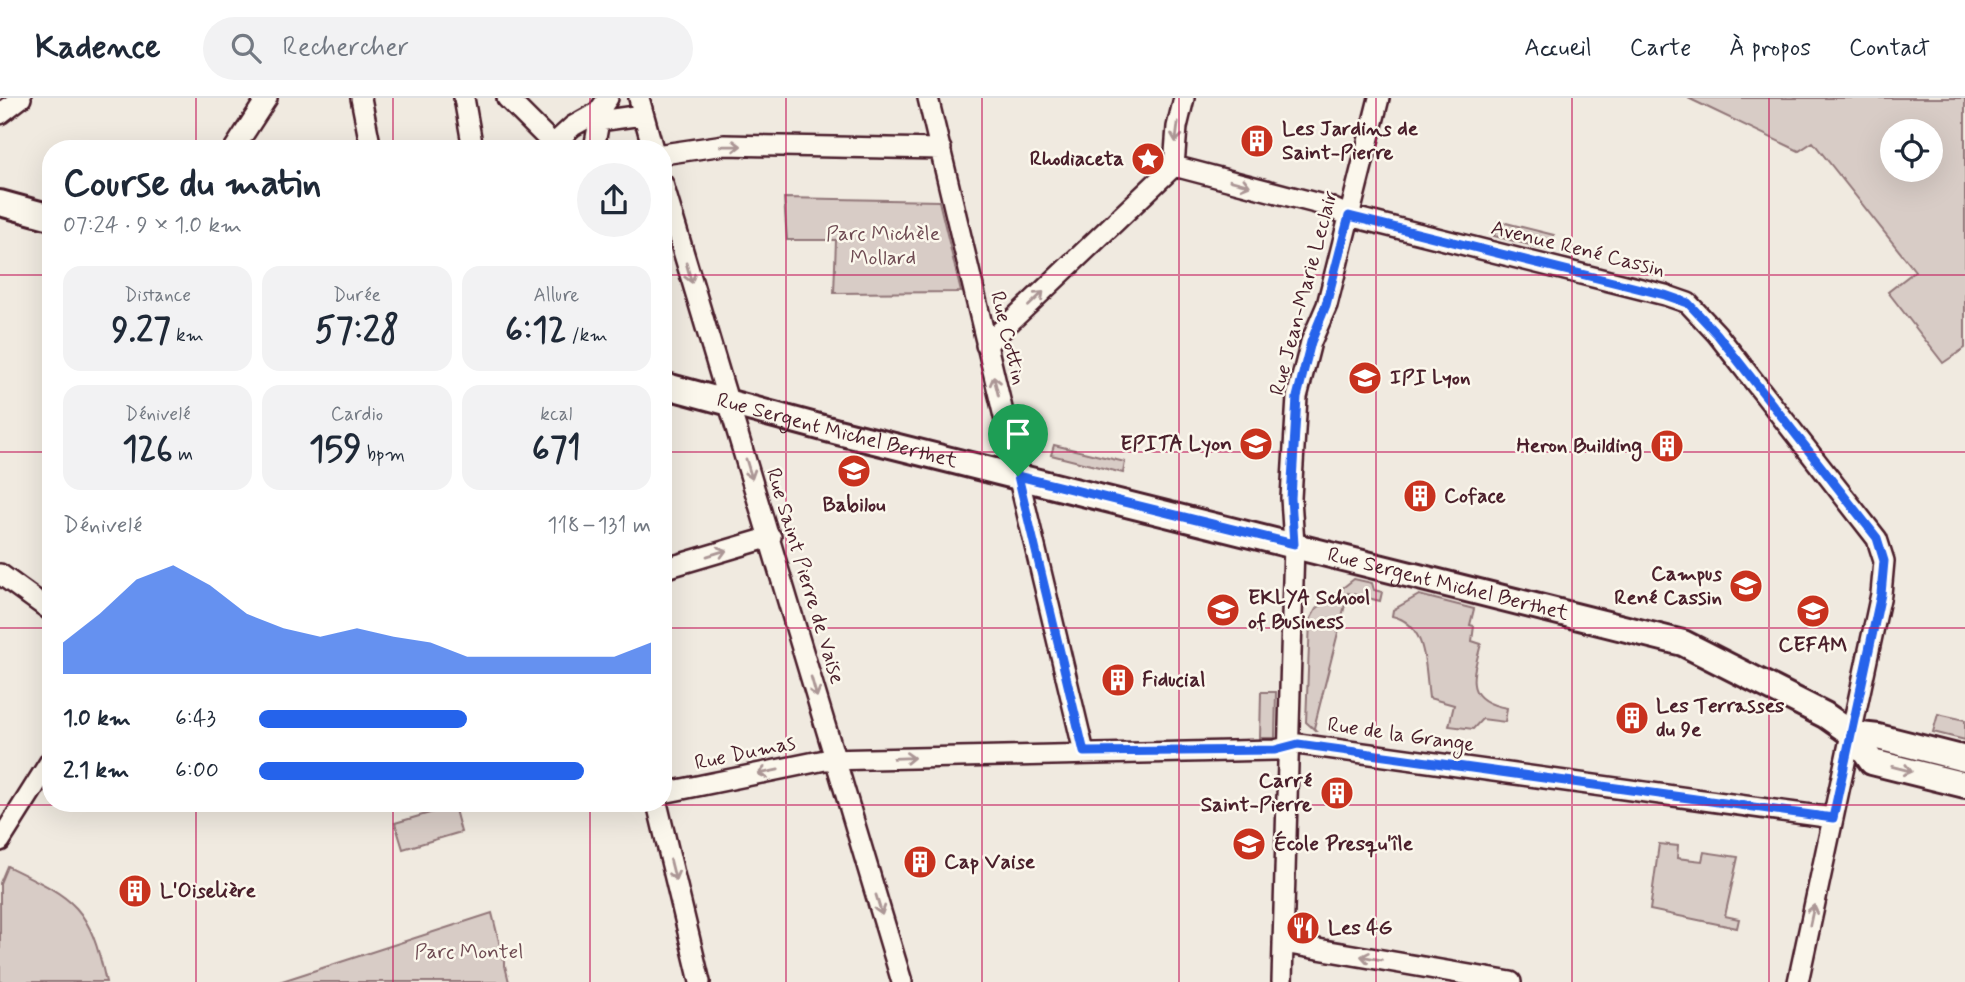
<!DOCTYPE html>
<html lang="fr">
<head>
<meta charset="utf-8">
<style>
  :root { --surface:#fff; --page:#f2f2f3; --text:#1f2937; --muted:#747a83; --line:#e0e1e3; --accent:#2563eb }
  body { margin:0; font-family:Mynerve,sans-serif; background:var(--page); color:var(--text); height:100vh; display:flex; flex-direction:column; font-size:26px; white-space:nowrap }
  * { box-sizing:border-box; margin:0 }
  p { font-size:23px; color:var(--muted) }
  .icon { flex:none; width:38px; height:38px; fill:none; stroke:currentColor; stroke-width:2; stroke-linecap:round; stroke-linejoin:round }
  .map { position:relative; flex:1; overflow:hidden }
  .side { position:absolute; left:42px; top:42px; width:630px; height:672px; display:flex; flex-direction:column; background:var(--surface); border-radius:28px; box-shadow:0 7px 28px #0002 }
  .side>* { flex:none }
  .controls { position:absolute; left:1880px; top:21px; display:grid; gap:14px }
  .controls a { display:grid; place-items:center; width:63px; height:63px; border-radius:50%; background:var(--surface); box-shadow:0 7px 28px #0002; font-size:35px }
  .pin { position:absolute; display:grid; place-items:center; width:60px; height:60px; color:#fff; margin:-72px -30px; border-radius:50% 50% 50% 0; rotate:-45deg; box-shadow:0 0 7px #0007 }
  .pin .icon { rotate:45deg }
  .round { display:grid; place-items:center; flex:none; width:74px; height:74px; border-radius:37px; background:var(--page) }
  .summary { display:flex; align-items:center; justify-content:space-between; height:119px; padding:0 21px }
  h1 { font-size:38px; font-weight:700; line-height:52px }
  .metrics { display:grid; grid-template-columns:repeat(3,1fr); gap:10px; height:119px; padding:7px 21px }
  .metrics div { display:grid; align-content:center; border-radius:18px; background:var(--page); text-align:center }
  .metrics b { font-size:35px; font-weight:700 }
  .metrics small { font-size:19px; font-weight:400 }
  .metrics p { font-size:19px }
  .chart { height:196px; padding:14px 21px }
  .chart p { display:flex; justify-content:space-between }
  .chart svg { width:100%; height:126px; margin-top:7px; fill:var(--accent); opacity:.7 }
  ul { padding:0 21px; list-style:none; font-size:23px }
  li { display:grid; grid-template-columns:112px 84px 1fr; align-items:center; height:52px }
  li i { height:18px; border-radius:9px; background:var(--accent) }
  header { display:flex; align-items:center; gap:42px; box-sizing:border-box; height:98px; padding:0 35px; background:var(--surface); border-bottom:2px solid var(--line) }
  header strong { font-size:33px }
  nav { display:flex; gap:38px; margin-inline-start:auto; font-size:24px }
  .search { width:490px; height:63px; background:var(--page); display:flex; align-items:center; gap:18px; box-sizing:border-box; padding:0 24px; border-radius:38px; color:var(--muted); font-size:26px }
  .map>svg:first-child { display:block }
  .green { fill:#d8ccc6; stroke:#917678; stroke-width:2; fill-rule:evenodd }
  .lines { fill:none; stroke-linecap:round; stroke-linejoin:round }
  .minor-casing { stroke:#4a1f2b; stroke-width:24 }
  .major-casing { stroke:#4a1f2b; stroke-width:30 }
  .minor { stroke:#fbf7ec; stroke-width:19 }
  .major { stroke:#fbf7ec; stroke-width:24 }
  .oneway { stroke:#ab9695 }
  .route-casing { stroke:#fff; stroke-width:14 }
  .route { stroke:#2563eb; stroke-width:9 }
  .grid { fill:none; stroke:#c2185b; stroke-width:2; stroke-opacity:0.55 }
  .labels { text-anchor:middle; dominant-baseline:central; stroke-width:5; stroke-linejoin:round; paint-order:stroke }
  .poi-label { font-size:21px; font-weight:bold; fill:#4a1f2b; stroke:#fbf7ec; text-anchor:start }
  .park-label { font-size:21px; fill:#6e4a52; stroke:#fbf7ec }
  .street-label { font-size:21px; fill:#4a1f2b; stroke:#fbf7ec }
</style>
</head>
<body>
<header>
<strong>Kadence</strong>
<div class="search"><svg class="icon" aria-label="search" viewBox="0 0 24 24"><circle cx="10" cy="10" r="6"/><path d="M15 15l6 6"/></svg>Rechercher</div>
<nav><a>Accueil</a><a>Carte</a><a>À propos</a><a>Contact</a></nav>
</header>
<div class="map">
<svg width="1965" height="884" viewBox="0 0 1965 884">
  <rect width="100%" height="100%" fill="#f0eae0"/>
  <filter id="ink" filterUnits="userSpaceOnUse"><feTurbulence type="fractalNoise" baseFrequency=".0143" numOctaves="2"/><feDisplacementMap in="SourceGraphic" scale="14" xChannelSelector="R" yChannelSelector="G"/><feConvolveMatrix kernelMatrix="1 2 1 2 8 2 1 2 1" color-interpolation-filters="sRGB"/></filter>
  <g filter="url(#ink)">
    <path class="green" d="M1688 0H1965V250L1943 265 1888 194 1915 173 1813 44 1799 53ZM1892 33H1930V72H1892Z
      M784 100 939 103 961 194 834 195 836 142H787Z
      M1498 123 1554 137 1550 152 1494 138Z
      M1054 347 1125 364 1123 375 1051 357Z
      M1354 481 1372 485 1374 492 1382 494 1380 503 1348 495 1314 630 1317 634 1306 624 1310 522 1316 511Z
      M1419 497 1474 511 1470 527 1474 528 1472 543 1481 546C1472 580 1463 602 1507 610L1505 624 1482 621 1473 631 1449 628 1454 607 1429 600C1425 570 1428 526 1392 518L1393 512Z
      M1261 594H1276L1275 640H1260Z
      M1938 616 1965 622V642L1933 634Z
      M454 708 461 734 403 751 395 725Z
      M1659 746 1678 748 1677 760 1702 763 1704 754 1738 759 1725 818 1739 821 1737 830 1650 812Z
      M7 768C75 801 89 807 106 884H0V785Z
      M492 815 509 884H279Z"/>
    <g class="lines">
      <defs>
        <path id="minor" d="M361 0 371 51
          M464 0 473 51
          M507 0 553 46
          M608 0 598 14 599 23 642 17
          M639 0 653 51
          M928 0 1084 654
          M0 16 21 0
          M234 51 267 0
          M548 51 573 28 598 14
          M594 51 599 23
          M663 56 724 47 941 51
          M1174 68 1327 108 1349 118 1665 197 1688 205 1717 236 1877 441 1884 463 1881 496 1798 884
          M1174 68 1177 29 1184 0
          M663 86 902 884
          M986 247 1174 68
          M663 471 771 439
          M0 476 51 513
          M663 695 825 662 1275 652 1298 646 1833 720
          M657 705 700 884
          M0 743 51 662
          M1283 845 1511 884
          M1282 884 1294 446 1291 400 1297 299 1311 244 1327 207 1379 0"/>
        <g id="major">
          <path d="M0 105 51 119"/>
          <path id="s1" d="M663 287 838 334 1683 545 1825 617 1852 636 1872 664 1965 687"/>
          <path d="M1852 636 1878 639 1965 661"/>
        </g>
      </defs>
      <use href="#minor" class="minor-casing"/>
      <use href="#major" class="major-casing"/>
      <use href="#minor" class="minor"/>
      <use href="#major" class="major"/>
    </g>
    <defs><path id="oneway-shaft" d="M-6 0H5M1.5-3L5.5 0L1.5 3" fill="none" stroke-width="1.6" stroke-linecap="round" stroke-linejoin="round" transform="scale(1.75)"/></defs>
    <g class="oneway">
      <use href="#oneway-shaft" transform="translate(1177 34) rotate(97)"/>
      <use href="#oneway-shaft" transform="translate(731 48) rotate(-1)"/>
      <use href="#oneway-shaft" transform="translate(1240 85) rotate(15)"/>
      <use href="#oneway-shaft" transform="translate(689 175) rotate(74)"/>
      <use href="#oneway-shaft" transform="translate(1036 201) rotate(-44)"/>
      <use href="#oneway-shaft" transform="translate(996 288) rotate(-104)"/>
      <use href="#oneway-shaft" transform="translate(749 371) rotate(73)"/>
      <use href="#oneway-shaft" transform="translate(717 455) rotate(-17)"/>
      <use href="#oneway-shaft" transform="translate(814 589) rotate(74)"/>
      <use href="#oneway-shaft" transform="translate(904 660) rotate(-2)"/>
      <use href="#oneway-shaft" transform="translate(1902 671) rotate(14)"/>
      <use href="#oneway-shaft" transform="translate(768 674) rotate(168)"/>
      <use href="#oneway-shaft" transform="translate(673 772) rotate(76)"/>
      <use href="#oneway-shaft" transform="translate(879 807) rotate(73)"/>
      <use href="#oneway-shaft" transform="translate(1812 817) rotate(-78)"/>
      <use href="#oneway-shaft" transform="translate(1371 860) rotate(-170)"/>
    </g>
  </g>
  <g class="lines" filter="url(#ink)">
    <defs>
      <path id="route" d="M1349 118 1665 197 1688 205 1717 236 1877 440 1884 463 1881 496 1833 720 1298 646 1275 652 1084 654 1018 378 1294 446 1291 400 1297 299 1311 244 1326 207Z"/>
    </defs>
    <use href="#route" class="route-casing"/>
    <use href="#route" class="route"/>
  </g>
  <path class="grid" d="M196 0V51M393 0V51M590 0V51M786 0V884M982 0V884M1179 0V884M1376 0V884M1572 0V884M1769 0V884M0 177H51M663 177H1965M0 354H51M663 354H1965M0 530H51M663 530H1965M196 705V884M393 705V884M590 705V884M0 707H1965"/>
  <defs>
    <symbol id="building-disc" viewBox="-11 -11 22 22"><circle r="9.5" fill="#c8321e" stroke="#fbf7ec"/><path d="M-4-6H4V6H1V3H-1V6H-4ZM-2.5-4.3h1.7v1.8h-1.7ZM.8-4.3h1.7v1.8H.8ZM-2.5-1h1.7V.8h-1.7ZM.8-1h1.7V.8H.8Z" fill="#fff"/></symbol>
    <symbol id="sight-disc" viewBox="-11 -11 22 22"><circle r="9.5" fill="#c8321e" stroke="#fbf7ec"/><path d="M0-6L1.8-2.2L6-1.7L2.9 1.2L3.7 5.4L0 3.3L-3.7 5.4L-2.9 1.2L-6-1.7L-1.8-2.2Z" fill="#fff"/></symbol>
    <symbol id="university-disc" viewBox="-11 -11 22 22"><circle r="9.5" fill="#c8321e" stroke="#fbf7ec"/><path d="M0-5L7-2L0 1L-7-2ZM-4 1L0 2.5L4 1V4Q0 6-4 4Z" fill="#fff"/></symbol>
    <symbol id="school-disc" viewBox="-11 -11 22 22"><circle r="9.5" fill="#c8321e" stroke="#fbf7ec"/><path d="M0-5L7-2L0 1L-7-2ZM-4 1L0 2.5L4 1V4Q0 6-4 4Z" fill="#fff"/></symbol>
    <symbol id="restaurant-disc" viewBox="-11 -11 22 22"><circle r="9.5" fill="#c8321e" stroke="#fbf7ec"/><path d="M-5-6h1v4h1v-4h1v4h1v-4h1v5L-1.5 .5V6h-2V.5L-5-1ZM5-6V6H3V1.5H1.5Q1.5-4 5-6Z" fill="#fff"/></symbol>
  </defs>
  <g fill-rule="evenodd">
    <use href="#building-disc" x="1238" y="24" width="38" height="38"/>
    <use href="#sight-disc" x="1129" y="42" width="38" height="38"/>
    <use href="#university-disc" x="1346" y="261" width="38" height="38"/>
    <use href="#university-disc" x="1237" y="327" width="38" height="38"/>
    <use href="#building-disc" x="1648" y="329" width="38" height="38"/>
    <use href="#school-disc" x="835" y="354" width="38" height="38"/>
    <use href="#building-disc" x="1401" y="379" width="38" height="38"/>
    <use href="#university-disc" x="1727" y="469" width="38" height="38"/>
    <use href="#university-disc" x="1204" y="493" width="38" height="38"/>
    <use href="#university-disc" x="1794" y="494" width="38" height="38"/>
    <use href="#building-disc" x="1099" y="563" width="38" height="38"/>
    <use href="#building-disc" x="1613" y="601" width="38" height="38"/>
    <use href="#building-disc" x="1318" y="676" width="38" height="38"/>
    <use href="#university-disc" x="1230" y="727" width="38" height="38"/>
    <use href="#building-disc" x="901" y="745" width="38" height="38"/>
    <use href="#building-disc" x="116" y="774" width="38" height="38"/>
    <use href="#restaurant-disc" x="1284" y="811" width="38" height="38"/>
  </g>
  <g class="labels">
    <g class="poi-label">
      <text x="1282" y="31">Les Jardins de<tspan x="1282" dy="24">Saint-Pierre</tspan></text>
      <text x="1124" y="61" text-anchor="end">Rhodiaceta</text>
      <text x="1390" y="280">IPI Lyon</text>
      <text x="1232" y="346" text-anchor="end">EPITA Lyon</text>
      <text x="1642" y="348" text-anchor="end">Heron Building</text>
      <text x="1444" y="398">Coface</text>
      <text x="854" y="407" text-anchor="middle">Babilou</text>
      <text x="1722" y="476" text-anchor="end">Campus<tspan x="1722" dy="24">René Cassin</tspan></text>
      <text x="1248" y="500">EKLYA School<tspan x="1248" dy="24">of Business</tspan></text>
      <text x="1813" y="547" text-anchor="middle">CEFAM</text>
      <text x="1142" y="582">Fiducial</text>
      <text x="1656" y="608">Les Terrasses<tspan x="1656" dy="24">du 9e</tspan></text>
      <text x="1312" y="683" text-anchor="end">Carré<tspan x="1312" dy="24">Saint-Pierre</tspan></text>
      <text x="1274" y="746">École Presqu'île</text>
      <text x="944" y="764">Cap Vaise</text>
      <text x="160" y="793">L'Oiselière</text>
      <text x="1328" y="830">Les 4G</text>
    </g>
    <g class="park-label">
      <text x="883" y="136">Parc Michèle<tspan x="883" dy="24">Mollard</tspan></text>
      <text x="469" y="854">Parc Montel</text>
    </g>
    <g class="street-label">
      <text transform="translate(1578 151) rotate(14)">Avenue René Cassin</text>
      <text transform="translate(1304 195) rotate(-75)">Rue Jean-Marie Leclair</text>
      <text transform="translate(1008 240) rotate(76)">Rue Cottin</text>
      <text stroke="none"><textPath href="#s1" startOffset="180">Rue Sergent Michel Berthet</textPath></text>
      <text transform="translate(805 478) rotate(73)">Rue Saint Pierre de Vaise</text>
      <text stroke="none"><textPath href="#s1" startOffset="810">Rue Sergent Michel Berthet</textPath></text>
      <text transform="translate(1401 637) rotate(8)">Rue de la Grange</text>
      <text transform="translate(745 655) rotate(-12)">Rue Dumas</text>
    </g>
  </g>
</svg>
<div class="controls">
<a><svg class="icon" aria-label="locate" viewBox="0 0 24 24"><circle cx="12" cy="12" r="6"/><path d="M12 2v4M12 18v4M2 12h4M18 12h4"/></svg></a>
</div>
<div class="pin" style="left:1018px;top:378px;background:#1e9e55"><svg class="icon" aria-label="arrive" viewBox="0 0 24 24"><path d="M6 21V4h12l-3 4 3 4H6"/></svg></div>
<section class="side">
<div class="summary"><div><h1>Course du matin</h1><p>07:24 · 9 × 1.0 km</p></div><a class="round"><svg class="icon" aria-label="share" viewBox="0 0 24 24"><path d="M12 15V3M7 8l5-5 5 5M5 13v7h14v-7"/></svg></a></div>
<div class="metrics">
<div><p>Distance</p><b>9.27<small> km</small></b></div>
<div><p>Durée</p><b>57:28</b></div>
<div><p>Allure</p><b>6:12<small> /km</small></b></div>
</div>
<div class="metrics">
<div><p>Dénivelé</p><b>126<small> m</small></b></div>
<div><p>Cardio</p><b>159<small> bpm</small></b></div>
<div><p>kcal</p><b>671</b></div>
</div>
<div class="chart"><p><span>Dénivelé</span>118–131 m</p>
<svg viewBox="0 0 160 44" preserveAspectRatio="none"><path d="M0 44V33L10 23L20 11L30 6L40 13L50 23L60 28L70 31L80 28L90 31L100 33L110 38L120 38L130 38L140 38L150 38L160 33V44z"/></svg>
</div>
<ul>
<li><b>1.0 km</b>6:43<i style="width:53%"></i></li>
<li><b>2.1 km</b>6:00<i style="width:83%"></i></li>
</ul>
</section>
</div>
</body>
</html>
